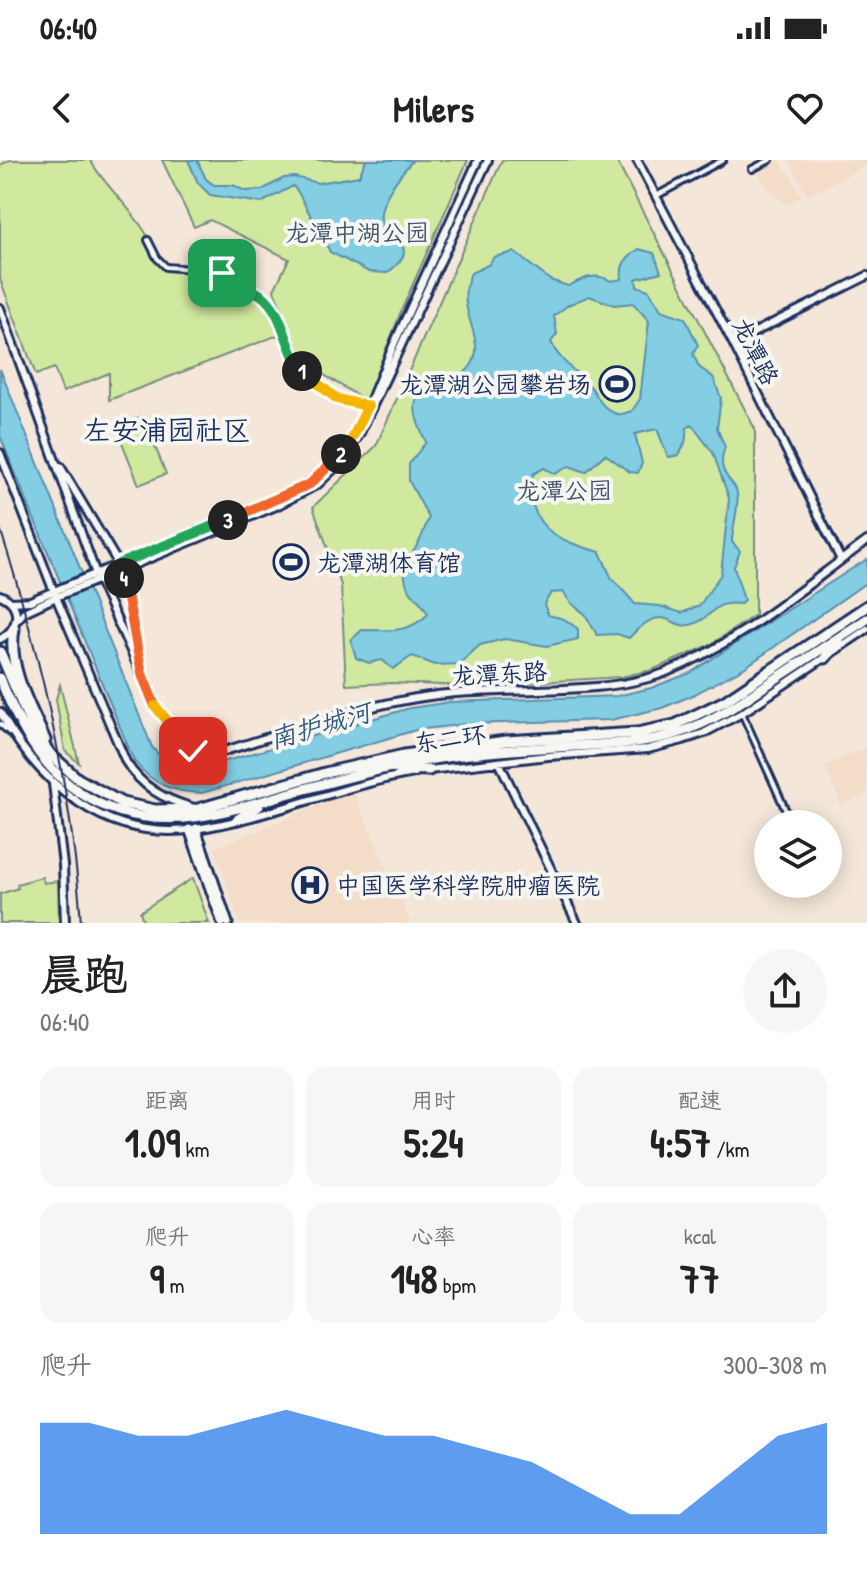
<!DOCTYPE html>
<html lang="zh">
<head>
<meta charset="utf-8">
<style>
  :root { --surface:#fff; --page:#f6f6f6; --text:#222; --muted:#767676; --accent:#1a73e8 }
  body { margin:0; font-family:"Patrick Hand","LXGW WenKai TC",sans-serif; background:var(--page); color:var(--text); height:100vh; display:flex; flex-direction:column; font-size:30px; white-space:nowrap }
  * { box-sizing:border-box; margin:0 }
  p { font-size:26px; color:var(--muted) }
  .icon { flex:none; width:44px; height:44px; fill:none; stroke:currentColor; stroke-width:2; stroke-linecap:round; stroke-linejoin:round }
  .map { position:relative; height:763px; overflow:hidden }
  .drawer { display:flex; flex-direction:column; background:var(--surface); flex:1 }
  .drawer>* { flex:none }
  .controls { position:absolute; left:754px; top:650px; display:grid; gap:16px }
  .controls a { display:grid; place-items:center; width:88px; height:88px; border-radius:50%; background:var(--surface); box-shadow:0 4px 20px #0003; font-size:40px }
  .pin { position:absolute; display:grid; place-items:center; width:68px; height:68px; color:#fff; margin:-34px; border-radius:16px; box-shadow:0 4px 12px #0006 }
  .km { position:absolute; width:40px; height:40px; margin:-20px; border-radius:50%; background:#222; color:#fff; font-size:22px; line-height:40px; text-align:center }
  .round { display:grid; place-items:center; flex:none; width:84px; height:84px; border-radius:42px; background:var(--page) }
  .summary { display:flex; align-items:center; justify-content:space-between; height:136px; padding:0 40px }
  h1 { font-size:44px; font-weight:700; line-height:60px }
  .stats { display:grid; grid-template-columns:repeat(3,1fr); gap:12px; height:136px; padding:8px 40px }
  .stats div { display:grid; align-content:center; border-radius:20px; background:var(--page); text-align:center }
  .stats b { font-size:40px; font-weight:700 }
  .stats small { font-size:22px; font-weight:400 }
  .stats p { font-size:22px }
  .chart { height:224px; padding:16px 40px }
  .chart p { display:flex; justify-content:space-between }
  .chart svg { width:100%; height:144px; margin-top:8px; fill:var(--accent); opacity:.7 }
  .status { display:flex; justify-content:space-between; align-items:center; height:56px; padding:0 40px; background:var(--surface); direction:ltr }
  .status svg { height:22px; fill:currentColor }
  header { display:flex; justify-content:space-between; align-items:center; height:104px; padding:0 40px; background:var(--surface); font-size:36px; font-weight:700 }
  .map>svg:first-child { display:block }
  .built { fill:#f3dcc8 }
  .green { fill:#d1e99f; stroke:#768c7e; stroke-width:2 }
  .water { fill:#83cee3; stroke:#598eae; stroke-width:2; fill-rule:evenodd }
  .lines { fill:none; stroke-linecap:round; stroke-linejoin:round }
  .street-casing { stroke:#1b2f5e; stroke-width:10 }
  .secondary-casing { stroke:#1b2f5e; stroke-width:12 }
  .primary-casing { stroke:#1b2f5e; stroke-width:13 }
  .highway-casing { stroke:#1b2f5e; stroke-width:15 }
  .street { stroke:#f6f6f2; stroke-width:4 }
  .secondary { stroke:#f6f6f2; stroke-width:6 }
  .primary { stroke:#f6f6f2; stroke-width:7 }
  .highway { stroke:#f6f6f2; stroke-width:9 }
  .rail { stroke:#1b2f5e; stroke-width:2 }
  .split-1-casing { stroke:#fff; stroke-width:16 }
  .split-2-casing { stroke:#fff; stroke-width:16 }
  .split-3-casing { stroke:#fff; stroke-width:16 }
  .split-4-casing { stroke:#fff; stroke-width:16 }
  .split-5-casing { stroke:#fff; stroke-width:16 }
  .split-6-casing { stroke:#fff; stroke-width:16 }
  .split-1 { stroke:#22a559; stroke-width:10 }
  .split-2 { stroke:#f5b400; stroke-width:10 }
  .split-3 { stroke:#f0652b; stroke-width:10 }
  .split-4 { stroke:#22a559; stroke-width:10 }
  .split-5 { stroke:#f0652b; stroke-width:10 }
  .split-6 { stroke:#f5b400; stroke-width:10 }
  .labels { text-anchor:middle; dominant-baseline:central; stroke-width:8; stroke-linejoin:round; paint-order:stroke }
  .park-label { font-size:24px; fill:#3f546b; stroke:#f6f6f2 }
  .street-label { font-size:24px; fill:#1b2f5e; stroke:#f6f6f2 }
  .poi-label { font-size:24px; fill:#1b2f5e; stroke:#f6f6f2; text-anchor:start }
  .water-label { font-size:26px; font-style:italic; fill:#35577f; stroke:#f6f6f2 }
  .quarter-label { font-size:28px; fill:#1b2f5e; stroke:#f6f6f2 }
</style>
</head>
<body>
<div class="status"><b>06:40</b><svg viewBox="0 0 49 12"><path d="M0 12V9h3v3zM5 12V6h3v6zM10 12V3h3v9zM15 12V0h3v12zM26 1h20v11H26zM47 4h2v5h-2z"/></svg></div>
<header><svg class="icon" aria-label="back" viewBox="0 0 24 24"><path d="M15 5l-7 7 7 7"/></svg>Milers<svg class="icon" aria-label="heart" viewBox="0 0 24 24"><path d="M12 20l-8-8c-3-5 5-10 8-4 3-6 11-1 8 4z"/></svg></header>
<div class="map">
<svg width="867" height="763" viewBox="0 0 867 763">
  <rect width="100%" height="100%" fill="#f4e7d9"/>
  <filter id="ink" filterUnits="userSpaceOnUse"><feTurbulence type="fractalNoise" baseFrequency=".0125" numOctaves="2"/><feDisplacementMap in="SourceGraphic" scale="16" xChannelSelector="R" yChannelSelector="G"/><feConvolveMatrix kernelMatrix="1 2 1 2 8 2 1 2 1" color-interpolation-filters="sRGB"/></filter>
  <g filter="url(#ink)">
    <path class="built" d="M776 0H780L786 12 789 11 801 37 787 45 767 27 756 9Z
      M789 0H867V5L807 36Z
      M865 588 867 634 841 645 825 606Z
      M353 631 410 763H239L215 688Z"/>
    <path class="green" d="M10 0H90C106 28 133 49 148 77 155 88 157 104 168 110L215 113 247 133 263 139 271 149 281 174 109 240V213L63 232 54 208 36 215 0 119V5Z
      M162 0H468L402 149 366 241 302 201 274 130 289 99 210 60 194 67Z
      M502 0H616L755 269V455L710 485 652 510 621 517 468 526 391 523 346 525 341 425 313 347 376 286Z
      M143 256 166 314 139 325 116 267Z
      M60 525 79 603 65 591 56 539Z
      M42 717 44 723 58 721 59 763H0V734L18 728 17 724Z
      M193 718 209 763H144L140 752Z"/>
    <path class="water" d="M188 0H197L206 19 214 25H233L245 31 262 30 284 18 295 17 318 23 359 16 366 0H413C402 12 378 42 381 59 384 79 427 84 387 113L369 112 330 92 298 32 293 26 261 43 210 35 198 23Z
      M639 89 654 93 661 112 636 119 637 126 649 130 661 150 685 158 698 185 693 194 699 207 713 217 721 238 717 268 725 287C721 298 720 308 728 318 730 321 735 326 736 329 741 342 732 367 732 382L740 391 734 407 744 440 741 444C712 441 716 454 696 463 669 475 668 436 629 478L617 474 597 475 585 454 571 443 563 432 551 433 544 444 548 455 564 459 578 469V479L547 486 505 479 480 485 459 504 435 505 412 496 393 509 382 500 369 503 356 498 351 480 362 470C387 470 409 474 428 454 423 443 415 438 409 429 398 410 411 397 419 382 423 375 425 366 429 358L409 321V304L426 282C390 210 453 237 472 204 483 185 468 163 466 143 464 132 467 123 471 113L488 105 494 97 514 92 550 120 568 126C584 118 595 112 611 121L622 119C620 103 626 98 639 89ZM589 136 614 145 633 143 649 161 640 239 632 251C625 253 620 256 614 253 600 247 598 235 589 225 575 210 559 201 551 182L557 174 554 156 568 145ZM692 265 713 293 729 338 721 414 700 445 682 453 660 446 635 444 611 417 600 392C556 380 524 367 533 314L544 308 555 314 569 306 586 312 605 294 630 312 638 313 642 303 635 274 657 269 668 297 679 295 685 283 687 268Z
      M0 209 152 587C166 604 176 608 198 609L410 548 450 542 617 536 651 528 690 513 867 399V422L744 508 691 536 662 548 611 560 467 564 416 570 202 633C172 632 153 625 134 601L0 276Z"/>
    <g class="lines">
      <defs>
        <path id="street" d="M752 9 770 0
          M656 36 723 0
          M148 80 157 98 166 107 217 111 241 128 265 138 280 163 292 195 305 215 337 239 369 247
          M742 553 791 662
          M0 564 10 573"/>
        <path id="secondary" d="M637 0 733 183 841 400
          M0 148 96 414 156 546 187 587 200 594 218 593C290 571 372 541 447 534 513 527 603 536 664 513 740 483 802 428 867 381
          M733 183 867 116
          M367 249 394 184 478 0
          M0 293 56 437 126 602C142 627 163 639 191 647
          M60 306 121 408 140 504
          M0 435C23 444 20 469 0 479
          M11 442 30 441 295 331 319 317 352 280
          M18 459 24 452 56 437 276 346 307 330 318 324 339 304 359 275 488 0
          M0 552C40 625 106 682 195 669 269 658 339 626 414 613
          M499 602 577 763
          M429 610 548 596 648 589 683 580 704 573 742 553 867 469
          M53 624 63 705 65 763"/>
        <path id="primary" d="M196 668 228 763
          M189 669 222 763"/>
        <path id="highway" d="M14 469C7 507 30 546 45 580
          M0 492 34 572 51 595 78 619 122 643 155 650 198 649 325 613 404 595 506 581 637 573 675 565 725 541 867 446
          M825 498 838 482
          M0 518C23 578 55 632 121 652 178 669 232 650 287 634 326 623 365 612 405 604 460 593 517 589 573 586 610 584 646 584 681 572 714 561 743 541 771 522 803 501 835 480 867 459
          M397 609 429 610
          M238 659 259 646"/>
      </defs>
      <use href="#street" class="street-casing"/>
      <use href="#secondary" class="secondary-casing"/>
      <use href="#primary" class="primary-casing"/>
      <use href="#highway" class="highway-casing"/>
      <use href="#street" class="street"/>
      <use href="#secondary" class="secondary"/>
      <use href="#primary" class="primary"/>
      <use href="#highway" class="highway"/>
      <path class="rail" d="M0 368C41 497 72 628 81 763"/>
    </g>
  </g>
  <g class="lines" filter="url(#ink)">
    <defs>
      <path id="split-1" d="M222 113C237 128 253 127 265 138 285 157 286 190 302 211"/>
      <path id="split-2" d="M302 211 337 239 368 246 350 283 341 294"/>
      <path id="split-3" d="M228 360 310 324 341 294"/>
      <path id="split-4" d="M124 418 119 404 228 360"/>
      <path id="split-5" d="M124 418 142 514 155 546"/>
      <path id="split-6" d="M155 546 193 591"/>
    </defs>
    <use href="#split-1" class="split-1-casing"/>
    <use href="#split-2" class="split-2-casing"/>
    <use href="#split-3" class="split-3-casing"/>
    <use href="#split-4" class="split-4-casing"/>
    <use href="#split-5" class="split-5-casing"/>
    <use href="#split-6" class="split-6-casing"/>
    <use href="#split-1" class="split-1"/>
    <use href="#split-2" class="split-2"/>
    <use href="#split-3" class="split-3"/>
    <use href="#split-4" class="split-4"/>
    <use href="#split-5" class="split-5"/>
    <use href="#split-6" class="split-6"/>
  </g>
  <defs>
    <symbol id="stadium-ring" viewBox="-11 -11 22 22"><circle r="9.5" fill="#f6f6f2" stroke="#1b2f5e" stroke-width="1.5"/><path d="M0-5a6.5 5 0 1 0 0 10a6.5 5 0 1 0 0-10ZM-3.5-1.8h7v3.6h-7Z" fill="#1b2f5e"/></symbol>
    <symbol id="hospital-ring" viewBox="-11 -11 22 22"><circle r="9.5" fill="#f6f6f2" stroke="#1b2f5e" stroke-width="1.5"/><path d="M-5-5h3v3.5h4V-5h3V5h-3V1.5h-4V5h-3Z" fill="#1b2f5e"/></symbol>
  </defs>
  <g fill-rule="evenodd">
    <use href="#stadium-ring" x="597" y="204" width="40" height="40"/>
    <use href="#stadium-ring" x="271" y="382" width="40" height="40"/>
    <use href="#hospital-ring" x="290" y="705" width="40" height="40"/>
  </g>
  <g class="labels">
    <g class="park-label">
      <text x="357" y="72">龙潭中湖公园</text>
      <text x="564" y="330">龙潭公园</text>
    </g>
    <g class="street-label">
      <text transform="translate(756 191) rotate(63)">龙潭路</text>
      <text transform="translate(499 513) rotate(-3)">龙潭东路</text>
      <text transform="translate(450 578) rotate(-8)">东二环</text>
    </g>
    <g class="poi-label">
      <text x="591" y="224" text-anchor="end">龙潭湖公园攀岩场</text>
      <text x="317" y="402">龙潭湖体育馆</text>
      <text x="336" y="725">中国医学科学院肿瘤医院</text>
    </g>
    <g class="water-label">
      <text transform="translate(320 565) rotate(-16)">南护城河</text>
    </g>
    <g class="quarter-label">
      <text x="167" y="270">左安浦园社区</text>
    </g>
  </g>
</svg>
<div class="controls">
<a><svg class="icon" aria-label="layers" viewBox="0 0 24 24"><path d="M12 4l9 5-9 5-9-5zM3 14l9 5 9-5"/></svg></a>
</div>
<div class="pin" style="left:222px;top:113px;background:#1e9e55"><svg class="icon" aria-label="arrive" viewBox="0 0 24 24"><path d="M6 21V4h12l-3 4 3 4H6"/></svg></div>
<div class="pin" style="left:193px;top:591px;background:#d93025"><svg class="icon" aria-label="check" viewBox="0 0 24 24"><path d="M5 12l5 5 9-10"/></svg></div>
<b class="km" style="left:302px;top:211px">1</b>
<b class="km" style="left:341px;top:294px">2</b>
<b class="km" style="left:228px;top:360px">3</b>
<b class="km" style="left:124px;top:418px">4</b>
</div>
<section class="drawer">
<div class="summary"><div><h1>晨跑</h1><p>06:40</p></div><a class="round"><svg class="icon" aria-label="share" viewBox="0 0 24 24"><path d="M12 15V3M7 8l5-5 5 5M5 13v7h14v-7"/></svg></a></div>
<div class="stats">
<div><p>距离</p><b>1.09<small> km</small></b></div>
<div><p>用时</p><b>5:24</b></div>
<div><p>配速</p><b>4:57<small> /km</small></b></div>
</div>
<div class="stats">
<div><p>爬升</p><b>9<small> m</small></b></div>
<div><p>心率</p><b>148<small> bpm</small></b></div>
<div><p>kcal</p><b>77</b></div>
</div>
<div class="chart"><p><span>爬升</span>300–308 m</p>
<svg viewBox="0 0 160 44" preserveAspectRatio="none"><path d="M0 44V10L10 10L20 14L30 14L40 10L50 6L60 10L70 14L80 14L90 18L100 22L110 30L120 38L130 38L140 26L150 14L160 10V44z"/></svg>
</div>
</section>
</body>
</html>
